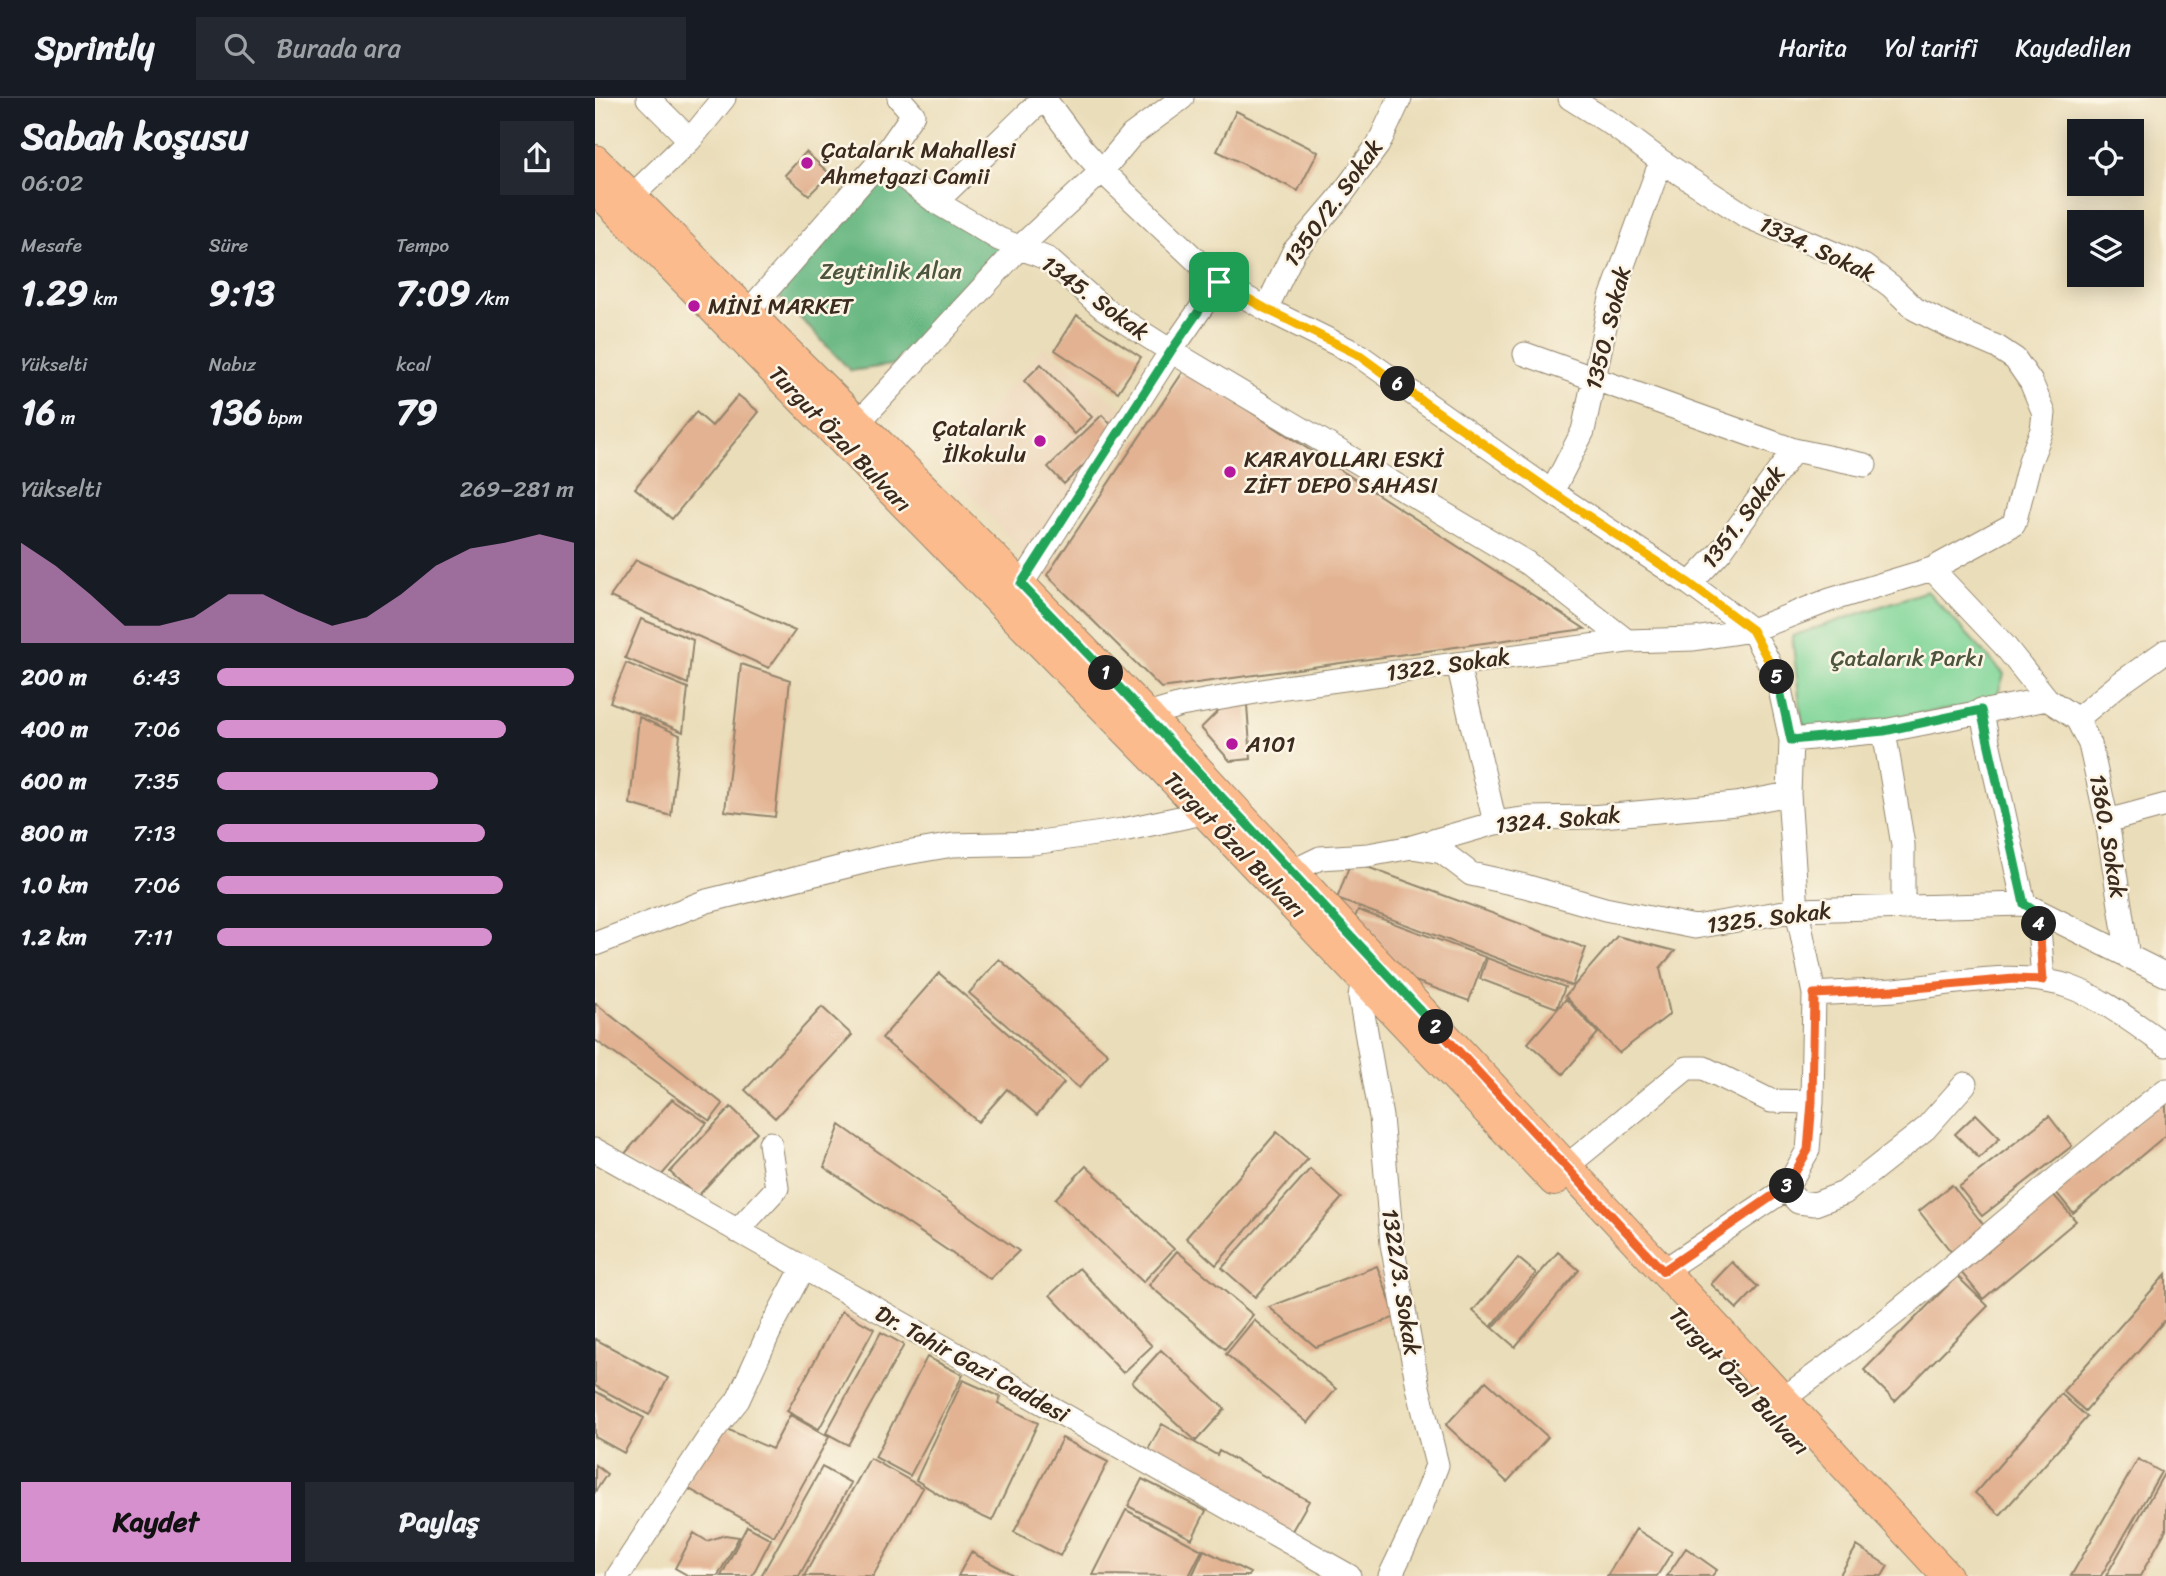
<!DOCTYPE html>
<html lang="tr">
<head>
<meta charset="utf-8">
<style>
  :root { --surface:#171b24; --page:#242831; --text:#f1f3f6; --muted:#9ea1a6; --line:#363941; --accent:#d690ce }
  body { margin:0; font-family:Sriracha,sans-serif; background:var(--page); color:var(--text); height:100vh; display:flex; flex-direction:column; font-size:26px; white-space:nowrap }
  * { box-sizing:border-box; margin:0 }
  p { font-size:23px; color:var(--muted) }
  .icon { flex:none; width:38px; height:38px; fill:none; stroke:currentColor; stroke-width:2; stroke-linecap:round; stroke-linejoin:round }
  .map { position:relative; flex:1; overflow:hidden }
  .drawer { display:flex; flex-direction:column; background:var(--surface); width:595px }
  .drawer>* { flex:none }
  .controls { position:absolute; left:1472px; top:21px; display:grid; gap:14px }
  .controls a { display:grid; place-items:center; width:77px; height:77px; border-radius:0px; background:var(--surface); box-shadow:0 4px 18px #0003; font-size:35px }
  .pin { position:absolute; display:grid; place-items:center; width:60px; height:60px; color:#fff; margin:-30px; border-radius:14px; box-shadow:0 4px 10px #0006 }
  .km { position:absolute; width:35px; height:35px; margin:-18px; border-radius:50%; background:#222; color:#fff; font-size:19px; line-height:35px; text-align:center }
  .round { display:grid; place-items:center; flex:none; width:74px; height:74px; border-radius:0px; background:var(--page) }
  .summary { display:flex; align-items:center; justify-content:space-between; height:119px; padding:0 21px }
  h1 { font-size:38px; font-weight:700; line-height:52px }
  .stats { display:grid; grid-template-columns:repeat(3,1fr); gap:10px; height:119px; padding:7px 21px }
  .stats div { display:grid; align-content:center }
  .stats b { font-size:35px; font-weight:700 }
  .stats small { font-size:19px; font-weight:400 }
  .stats p { font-size:19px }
  .chart { height:196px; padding:14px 21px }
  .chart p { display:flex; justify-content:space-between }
  .chart svg { width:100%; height:126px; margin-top:7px; fill:var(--accent); opacity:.7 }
  .action { display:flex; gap:14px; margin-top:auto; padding:14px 21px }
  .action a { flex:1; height:80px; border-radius:0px; background:var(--accent); color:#111; font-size:28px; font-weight:700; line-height:80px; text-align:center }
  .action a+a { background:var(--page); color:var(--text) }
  ul { padding:0 21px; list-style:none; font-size:23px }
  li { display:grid; grid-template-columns:112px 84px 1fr; align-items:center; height:52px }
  li i { height:18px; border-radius:9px; background:var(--accent) }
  header { display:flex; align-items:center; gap:42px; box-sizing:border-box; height:98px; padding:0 35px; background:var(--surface); border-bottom:2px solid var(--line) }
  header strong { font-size:33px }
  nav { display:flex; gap:38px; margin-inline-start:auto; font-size:24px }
  .search { width:490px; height:63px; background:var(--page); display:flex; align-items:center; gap:18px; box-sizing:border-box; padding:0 24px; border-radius:0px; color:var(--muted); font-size:26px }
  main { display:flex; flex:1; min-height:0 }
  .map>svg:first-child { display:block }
  .built { fill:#edd7bb }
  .green { fill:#81d69a; stroke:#5e805c; stroke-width:2 }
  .forest { fill:#68b782; stroke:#527050; stroke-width:2 }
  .building { fill:#e2b292 }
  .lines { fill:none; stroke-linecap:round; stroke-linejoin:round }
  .minor-casing { stroke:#92846c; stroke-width:25 }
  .major-casing { stroke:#92846c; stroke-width:32 }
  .minor { stroke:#fff; stroke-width:23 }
  .major { stroke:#fbbb8d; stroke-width:30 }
  .split-1-casing { stroke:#fff; stroke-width:14 }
  .split-2-casing { stroke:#fff; stroke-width:14 }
  .split-3-casing { stroke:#fff; stroke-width:14 }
  .split-4-casing { stroke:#fff; stroke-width:14 }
  .split-5-casing { stroke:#fff; stroke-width:14 }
  .split-6-casing { stroke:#fff; stroke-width:14 }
  .split-7-casing { stroke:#fff; stroke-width:14 }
  .split-1 { stroke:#22a559; stroke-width:9 }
  .split-2 { stroke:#22a559; stroke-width:9 }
  .split-3 { stroke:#f0652b; stroke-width:9 }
  .split-4 { stroke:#f0652b; stroke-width:9 }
  .split-5 { stroke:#22a559; stroke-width:9 }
  .split-6 { stroke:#f5b400; stroke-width:9 }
  .split-7 { stroke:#f5b400; stroke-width:9 }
  .poi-dot { fill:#b5179e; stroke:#fcf5e5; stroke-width:2.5 }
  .labels { text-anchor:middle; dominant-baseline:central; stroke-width:5; stroke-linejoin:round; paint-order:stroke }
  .poi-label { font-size:23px; fill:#3b2a1e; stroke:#fcf5e5; text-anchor:start }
  .street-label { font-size:23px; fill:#3b2a1e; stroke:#fcf5e5 }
  .park-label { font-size:23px; fill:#4c553d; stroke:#fcf5e5 }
</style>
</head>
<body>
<header>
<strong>Sprintly</strong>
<div class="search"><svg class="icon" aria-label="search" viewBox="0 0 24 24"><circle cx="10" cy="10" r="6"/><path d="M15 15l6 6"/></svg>Burada ara</div>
<nav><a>Harita</a><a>Yol tarifi</a><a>Kaydedilen</a></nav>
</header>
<main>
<section class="drawer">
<div class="summary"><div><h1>Sabah koşusu</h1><p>06:02</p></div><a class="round"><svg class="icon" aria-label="share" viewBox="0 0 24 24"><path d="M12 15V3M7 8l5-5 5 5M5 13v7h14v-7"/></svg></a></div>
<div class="stats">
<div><p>Mesafe</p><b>1.29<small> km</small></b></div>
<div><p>Süre</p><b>9:13</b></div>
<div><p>Tempo</p><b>7:09<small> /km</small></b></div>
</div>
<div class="stats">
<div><p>Yükselti</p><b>16<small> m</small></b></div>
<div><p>Nabız</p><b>136<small> bpm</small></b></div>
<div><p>kcal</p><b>79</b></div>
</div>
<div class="chart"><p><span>Yükselti</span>269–281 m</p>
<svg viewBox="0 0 160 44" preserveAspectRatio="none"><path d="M0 44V9L10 17L20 27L30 38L40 38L50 35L60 27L70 27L80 33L90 38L100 35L110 27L120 17L130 11L140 9L150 6L160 9V44z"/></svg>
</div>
<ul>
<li><b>200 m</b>6:43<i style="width:100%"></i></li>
<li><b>400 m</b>7:06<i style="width:81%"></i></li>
<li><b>600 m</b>7:35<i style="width:62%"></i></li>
<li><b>800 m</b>7:13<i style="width:75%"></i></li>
<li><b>1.0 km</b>7:06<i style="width:80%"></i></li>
<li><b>1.2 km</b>7:11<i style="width:77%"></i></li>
</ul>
<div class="action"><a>Kaydet</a><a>Paylaş</a></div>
</section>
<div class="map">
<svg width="1571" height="1478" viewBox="0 0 1571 1478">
  <rect width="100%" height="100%" fill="#fcf5e5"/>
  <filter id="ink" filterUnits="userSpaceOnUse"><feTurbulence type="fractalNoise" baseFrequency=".0143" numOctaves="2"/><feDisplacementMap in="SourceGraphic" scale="14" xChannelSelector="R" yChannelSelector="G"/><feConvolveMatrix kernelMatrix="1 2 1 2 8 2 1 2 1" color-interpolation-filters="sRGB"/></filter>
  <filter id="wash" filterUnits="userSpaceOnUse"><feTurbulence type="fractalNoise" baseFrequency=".00686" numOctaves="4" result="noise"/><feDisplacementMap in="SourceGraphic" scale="28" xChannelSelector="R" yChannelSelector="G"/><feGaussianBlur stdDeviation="1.57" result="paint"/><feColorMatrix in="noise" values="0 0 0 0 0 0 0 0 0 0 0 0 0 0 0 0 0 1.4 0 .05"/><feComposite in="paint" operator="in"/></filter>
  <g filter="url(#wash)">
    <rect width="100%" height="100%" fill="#eaddb9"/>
    <path class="built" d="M449 248 536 318 435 463 350 367Z"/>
    <path class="green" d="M1332 493 1409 576 1402 599 1396 605 1214 632 1207 623 1197 538Z"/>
    <path class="forest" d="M287 70 413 153 311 265 256 273 182 196Z"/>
    <g id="blocks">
      <path class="building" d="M641 13 723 54 703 93 622 53Z
        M211 54 235 76 214 97 190 77Z
        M482 217 546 259 523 294 460 252Z
        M446 266 497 319 480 336 429 283Z
        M590 271 990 531 566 590 452 477Z
        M143 297 164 314 77 421 40 390 101 314 117 328Z
        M507 317 523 334 469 386 453 369Z
        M41 462 200 533 174 570 15 499Z
        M46 521 98 542 93 586 30 560Z
        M31 565 93 590 88 634 15 604Z
        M146 566 195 582 180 719 130 713Z
        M652 607 656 661 635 663 606 630 625 611Z
        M44 619 85 637 76 718 35 706Z
        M756 763 991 850 977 888 742 801Z
        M763 812 890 859 874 903 801 876 757 827Z
        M1022 838 1080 853 1065 870 1075 916 1024 955 970 898Z
        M892 860 970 889 962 910 885 881Z
        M404 861 513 956 484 990 374 895Z
        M344 875 469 985 442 1017 412 991 383 1024 287 940Z
        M971 901 1003 935 968 976 933 945Z
        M0 905 128 1006 115 1023 0 942Z
        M227 909 257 937 180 1020 150 992Z
        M1571 1000V1037L1478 1115 1460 1093Z
        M77 1001 112 1025 65 1079 27 1059Z
        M136 1009 162 1034 102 1099 75 1074Z
        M1381 1016 1405 1040 1384 1060 1360 1036Z
        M1454 1018 1477 1048 1387 1118 1364 1089Z
        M245 1027 424 1153 395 1181 229 1069Z
        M682 1034 713 1061 621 1167 591 1140Z
        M491 1068 579 1151 548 1184 460 1101Z
        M715 1071 747 1100 660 1199 627 1170Z
        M1357 1087 1391 1130 1358 1156 1324 1113Z
        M1457 1095 1481 1123 1388 1201 1365 1173Z
        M582 1153 658 1217 630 1251 554 1187Z
        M963 1154 984 1172 920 1249 898 1230Z
        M923 1160 941 1175 896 1229 878 1213Z
        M1137 1164 1163 1189 1142 1211 1116 1186Z
        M782 1168 801 1219 721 1249 674 1209Z
        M484 1170 557 1248 528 1275 455 1197Z
        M1571 1176V1221L1490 1313 1468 1293Z
        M1362 1178 1393 1208 1300 1303 1269 1272Z
        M247 1213 279 1231 224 1331 192 1313Z
        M659 1222 741 1291 713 1325 631 1256Z
        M286 1234 309 1247 253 1347 231 1335Z
        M0 1241 73 1280 54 1317 0 1288Z
        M566 1252 630 1311 601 1343 537 1284Z
        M332 1259 368 1277 315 1378 280 1359Z
        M368 1282 406 1299 403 1305 443 1325 397 1423 356 1404 321 1382Z
        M891 1283 953 1339 912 1384 851 1327Z
        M0 1293 49 1320 29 1355 0 1339Z
        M1466 1296 1492 1319 1405 1417 1380 1395Z
        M195 1317 234 1339 179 1438 89 1388 123 1327 177 1351Z
        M567 1326 622 1357 624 1353 714 1403 694 1438 550 1357Z
        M467 1340 513 1364 465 1458 419 1434Z
        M275 1360 328 1390 278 1478H209Z
        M1543 1361 1566 1374 1506 1478H1476Z
        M0 1367 12 1376 0 1394Z
        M227 1369 256 1385 204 1478H166Z
        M1571 1372V1432L1545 1478H1511Z
        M547 1381 611 1413 597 1441 533 1408Z
        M531 1412 607 1452 594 1478 498 1477Z
        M152 1428 176 1441 157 1478H126Z
        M1041 1431 1077 1454 1062 1478H1012Z
        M99 1435 112 1443 130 1437 144 1439 123 1478H94L80 1470Z
        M1262 1448 1293 1468 1287 1478H1244Z
        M1091 1450 1122 1472 1117 1478H1072Z
        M609 1452 655 1475 654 1478H597Z
        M376 1454 420 1478H363Z"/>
    </g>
  </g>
  <g filter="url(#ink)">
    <use href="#blocks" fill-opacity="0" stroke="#92846c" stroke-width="2"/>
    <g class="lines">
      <defs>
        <path id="minor" d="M53 0 95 42
          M286 62 341 104 404 141 453 161 508 210 576 253 932 465 1032 543
          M37 98 95 42 129 0
          M341 104 449 0 487 51 507 73 624 184 671 211 762 256 957 394 1095 486 1157 532 1183 582 1196 642 1194 696 1202 812 1219 896 1217 1004 1176 1003 1109 970H1092L973 1067
          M671 211 699 153 742 103 783 47 805 0
          M152 215 286 62 318 16 304 0
          M930 256 1199 352 1270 367
          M263 325 424 150 507 73 537 37 587 0
          M957 394 988 333 1016 200 1066 63
          M1337 471 1409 547 1452 601
          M1095 486 1125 454 1199 352
          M426 487 576 253 624 184
          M863 566 900 725
          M1386 612 1429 806
          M552 617 586 607 690 589 1032 543 1099 541 1157 532 1235 502 1337 471 1419 426 1435 363 1447 332 1449 315 1436 284 1420 261 1402 249 1358 230 1320 211 1296 188 1269 168 1151 118 1066 63 1018 27 975 0
          M1482 621 1523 587 1571 553
          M1289 633 1308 747V810
          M1196 642 1289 633 1452 601 1482 621 1495 646 1512 723 1533 859
          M1512 723 1571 707
          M817 749 847 754 876 776 930 788 1010 811 1100 829 1202 812 1429 806 1571 877
          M696 774 725 760 773 757 817 749 900 725 936 720 996 719 1141 706 1194 696
          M1443 815 1448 882
          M0 846 112 803 288 759 358 747 438 745 528 732 608 715
          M768 879 765 899 786 1019 797 1146 823 1289 842 1367 819 1428 795 1478
          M1219 896C1245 894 1272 894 1299 892 1356 887 1419 870 1475 889 1509 901 1541 927 1571 947
          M0 1052 754 1478
          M1191 1091 1203 1104 1220 1106 1249 1095 1330 1031 1370 986
          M142 1133 182 1090 175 1045
          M1068 1173 1191 1091 1213 1052 1217 1004
          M1186 1302C1321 1207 1440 1092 1571 992
          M23 1478 118 1333 143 1302 177 1228 208 1170"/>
        <path id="major" d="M0 62 426 487 552 617 1352 1478
          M0 90 557 659 959 1083"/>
      </defs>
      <use href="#minor" class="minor-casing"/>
      <use href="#major" class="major-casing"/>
      <use href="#minor" class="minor"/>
      <use href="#major" class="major"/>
    </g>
  </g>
  <g class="lines" filter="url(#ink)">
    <defs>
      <path id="split-1" d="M511 575 426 486 576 253 624 184"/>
      <path id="split-2" d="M511 575 841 929"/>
      <path id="split-3" d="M841 929 1068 1173 1192 1088"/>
      <path id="split-4" d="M1192 1088 1213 1052 1217 1004 1219 896 1298 892 1419 881 1448 882 1444 826"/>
      <path id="split-5" d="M1182 579 1196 642 1289 633 1386 612 1429 806 1443 815 1444 826"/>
      <path id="split-6" d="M803 286 957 394 1095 486 1157 532 1182 579"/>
      <path id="split-7" d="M624 184 671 211 762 256 803 286"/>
    </defs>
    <use href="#split-1" class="split-1-casing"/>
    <use href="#split-2" class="split-2-casing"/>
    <use href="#split-3" class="split-3-casing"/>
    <use href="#split-4" class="split-4-casing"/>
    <use href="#split-5" class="split-5-casing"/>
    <use href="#split-6" class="split-6-casing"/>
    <use href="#split-7" class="split-7-casing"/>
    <use href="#split-1" class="split-1"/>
    <use href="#split-2" class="split-2"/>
    <use href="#split-3" class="split-3"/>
    <use href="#split-4" class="split-4"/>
    <use href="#split-5" class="split-5"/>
    <use href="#split-6" class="split-6"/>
    <use href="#split-7" class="split-7"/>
  </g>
  <g class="poi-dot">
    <circle cx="212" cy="65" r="7"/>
    <circle cx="99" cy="208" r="7"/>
    <circle cx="445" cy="343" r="7"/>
    <circle cx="635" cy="374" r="7"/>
    <circle cx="637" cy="646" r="7"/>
  </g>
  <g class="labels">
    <g class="poi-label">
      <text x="226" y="52">Çatalarık Mahallesi<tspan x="226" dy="26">Ahmetgazi Camii</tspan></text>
      <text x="113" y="208">MİNİ MARKET</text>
      <text x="431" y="330" text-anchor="end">Çatalarık<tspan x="431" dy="26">İlkokulu</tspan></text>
      <text x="649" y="361">KARAYOLLARI ESKİ<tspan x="649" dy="26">ZİFT DEPO SAHASI</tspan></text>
      <text x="651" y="646">A101</text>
    </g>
    <g class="street-label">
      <text transform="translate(738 105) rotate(-54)">1350/2. Sokak</text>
      <text transform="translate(1222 151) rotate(25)">1334. Sokak</text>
      <text transform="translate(500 200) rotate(36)">1345. Sokak</text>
      <text transform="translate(1013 230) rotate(-76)">1350. Sokak</text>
      <text transform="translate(245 341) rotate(46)">Turgut Özal Bulvarı</text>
      <text transform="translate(1148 419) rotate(-53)">1351. Sokak</text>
      <text transform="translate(853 567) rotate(-8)">1322. Sokak</text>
      <text transform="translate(963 722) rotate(-5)">1324. Sokak</text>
      <text transform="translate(1513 738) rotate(80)">1360. Sokak</text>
      <text transform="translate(640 747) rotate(46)">Turgut Özal Bulvarı</text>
      <text transform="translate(1174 820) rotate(-7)">1325. Sokak</text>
      <text transform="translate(806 1184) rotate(81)">1322/3. Sokak</text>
      <text transform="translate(377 1266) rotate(29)">Dr. Tahir Gazi Caddesi</text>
      <text transform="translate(1144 1283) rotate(47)">Turgut Özal Bulvarı</text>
    </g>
    <g class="park-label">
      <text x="296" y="173">Zeytinlik Alan</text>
      <text x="1312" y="560">Çatalarık Parkı</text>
    </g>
  </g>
</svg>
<div class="controls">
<a><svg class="icon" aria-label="locate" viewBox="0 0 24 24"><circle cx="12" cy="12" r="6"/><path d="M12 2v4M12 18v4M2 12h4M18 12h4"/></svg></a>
<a><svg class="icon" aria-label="layers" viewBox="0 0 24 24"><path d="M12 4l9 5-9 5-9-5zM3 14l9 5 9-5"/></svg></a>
</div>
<div class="pin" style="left:624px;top:184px;background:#1e9e55"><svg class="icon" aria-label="arrive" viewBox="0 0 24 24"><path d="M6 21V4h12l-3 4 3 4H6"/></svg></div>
<b class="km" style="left:511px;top:575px">1</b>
<b class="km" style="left:841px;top:929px">2</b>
<b class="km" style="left:1192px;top:1088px">3</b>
<b class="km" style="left:1444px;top:826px">4</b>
<b class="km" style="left:1182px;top:579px">5</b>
<b class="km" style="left:803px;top:286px">6</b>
</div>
</main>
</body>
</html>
